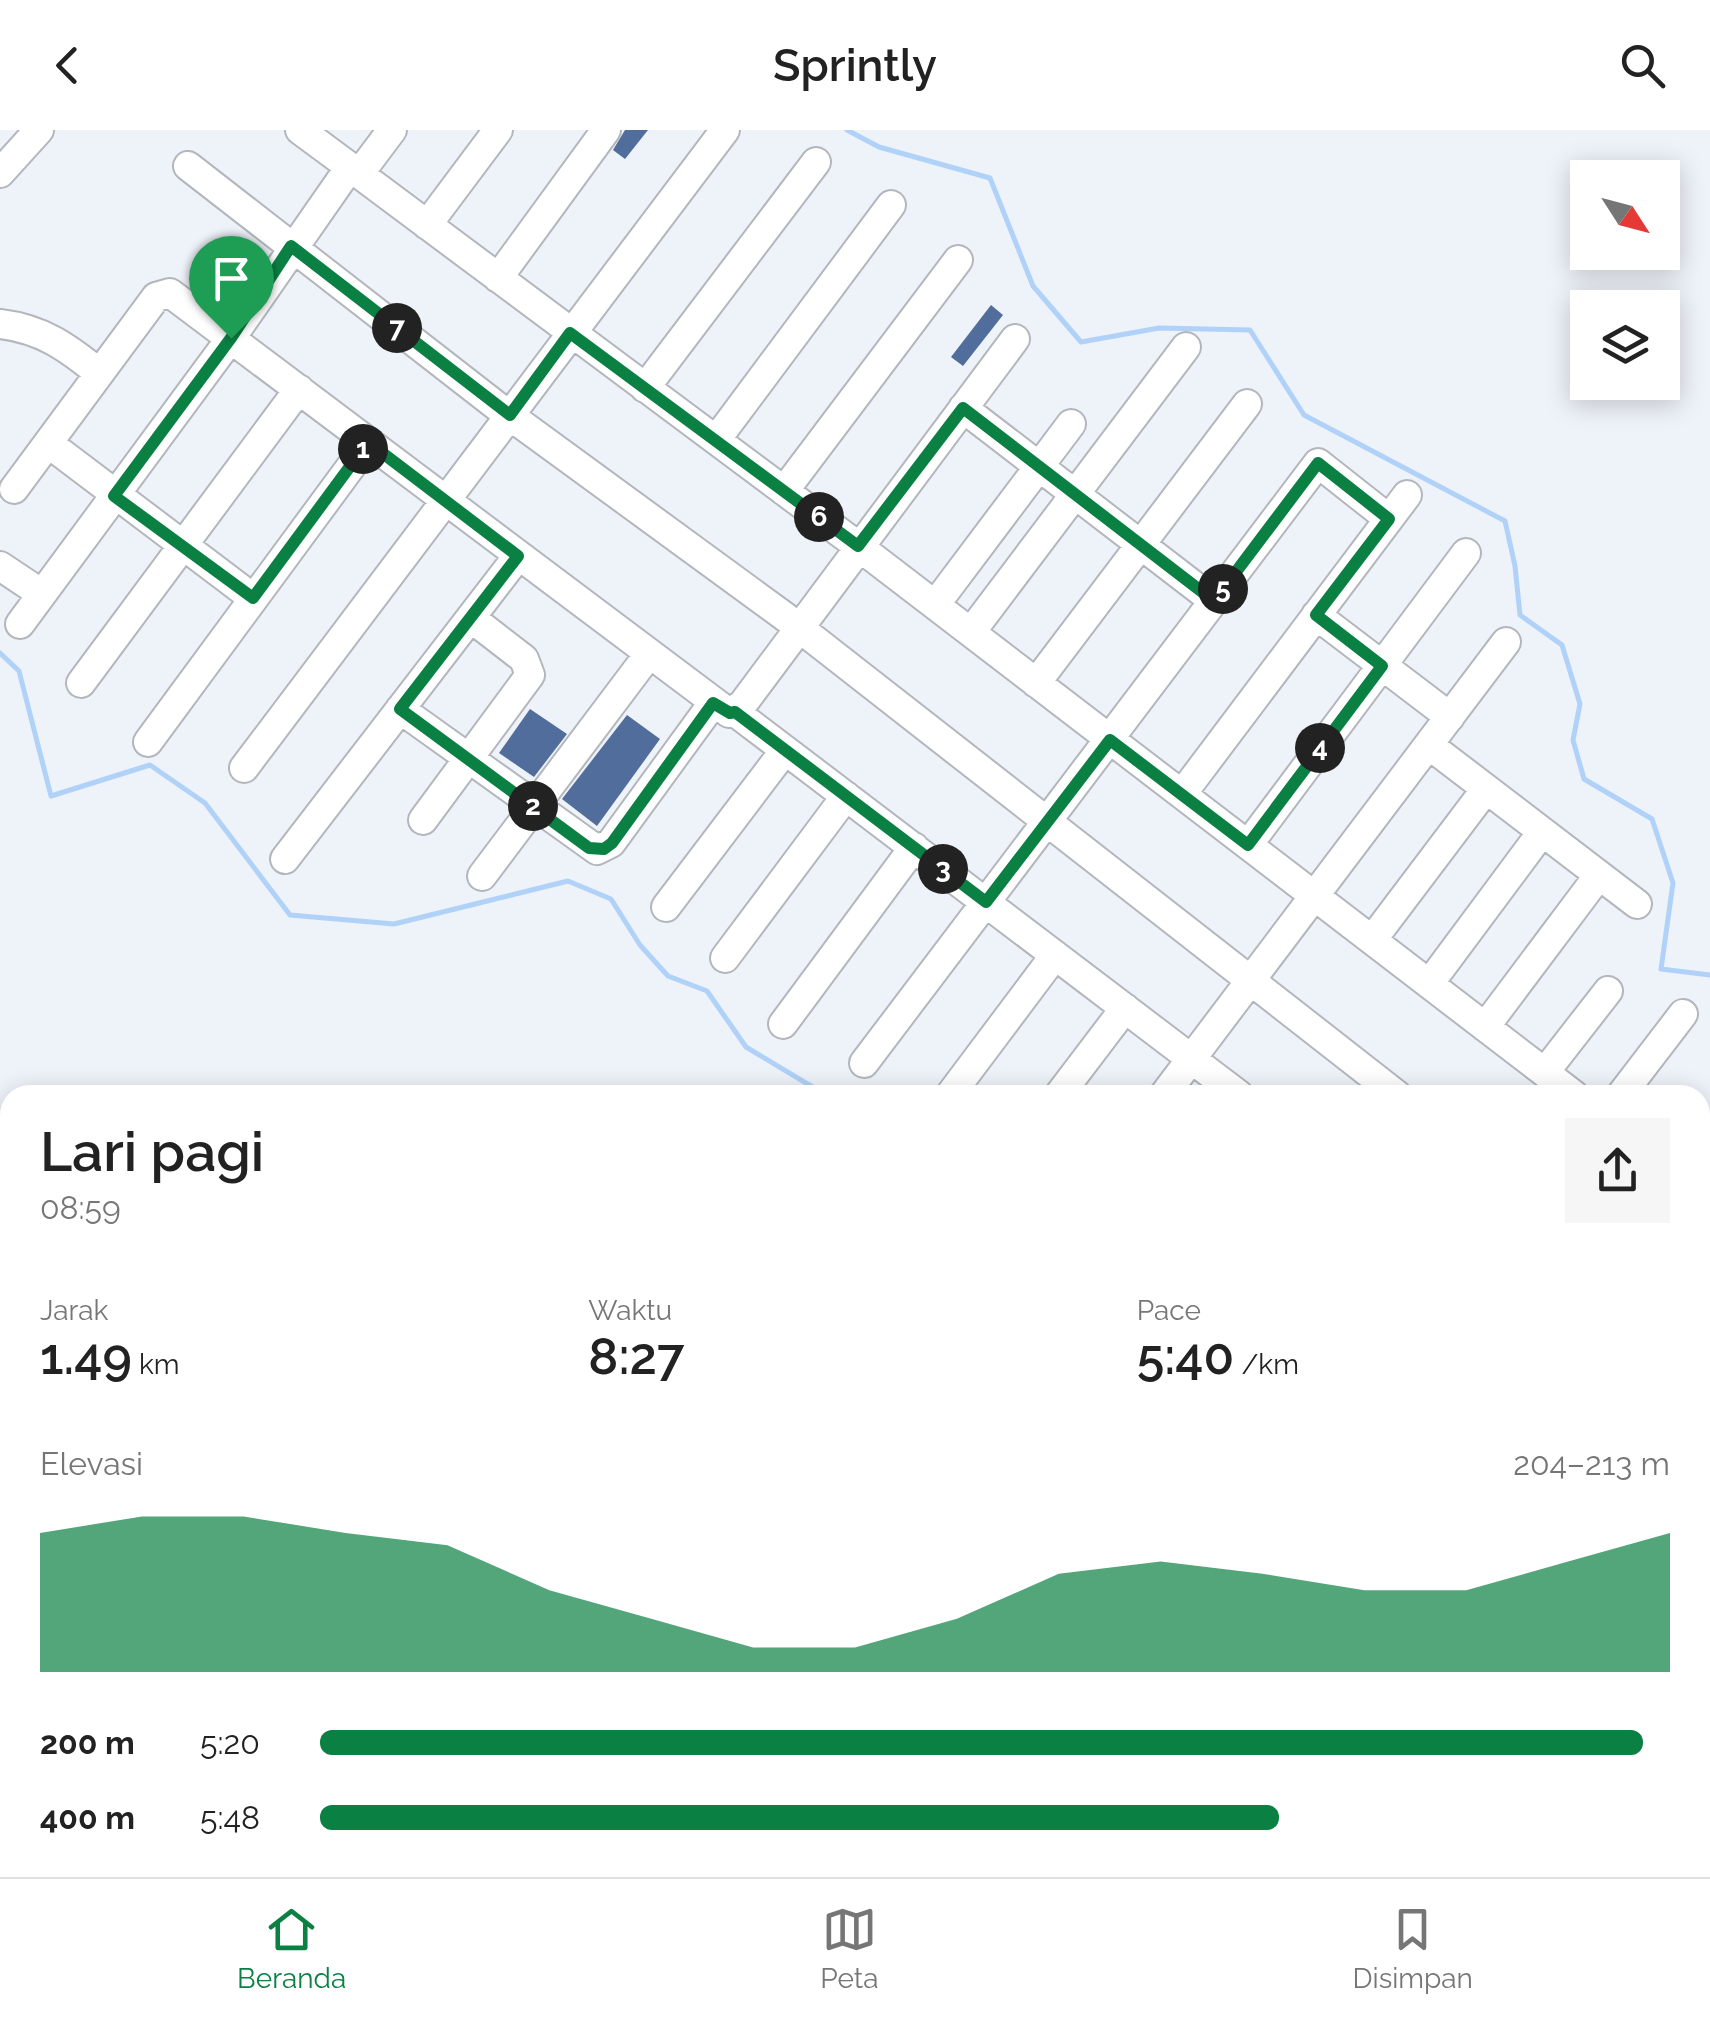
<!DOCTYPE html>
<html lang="id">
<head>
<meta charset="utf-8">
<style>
  :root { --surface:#fff; --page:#f6f6f6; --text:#222; --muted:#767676; --line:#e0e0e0; --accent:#0b8043 }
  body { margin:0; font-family:Raleway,sans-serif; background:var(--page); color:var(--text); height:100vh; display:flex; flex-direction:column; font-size:38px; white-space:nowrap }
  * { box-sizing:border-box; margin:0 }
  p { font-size:32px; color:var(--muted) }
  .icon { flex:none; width:55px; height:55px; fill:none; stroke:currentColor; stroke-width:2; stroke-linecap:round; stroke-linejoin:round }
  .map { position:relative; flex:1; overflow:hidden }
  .details { position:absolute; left:0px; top:955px; width:1710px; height:792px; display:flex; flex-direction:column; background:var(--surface); border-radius:30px 30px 0 0; box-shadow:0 5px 25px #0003 }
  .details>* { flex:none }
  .needle { width:65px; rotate:126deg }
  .tools { position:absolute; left:1570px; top:30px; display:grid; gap:20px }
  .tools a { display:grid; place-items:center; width:110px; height:110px; border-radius:0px; background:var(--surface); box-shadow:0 5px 25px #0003; font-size:50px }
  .pin { position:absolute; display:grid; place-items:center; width:85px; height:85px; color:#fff; margin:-102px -42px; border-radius:50% 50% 50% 0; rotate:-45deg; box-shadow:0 0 10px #0007 }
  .pin .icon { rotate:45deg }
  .km { position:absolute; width:50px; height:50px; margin:-25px; border-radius:50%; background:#222; color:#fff; font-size:28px; line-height:50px; text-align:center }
  .round { display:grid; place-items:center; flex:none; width:105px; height:105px; border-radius:0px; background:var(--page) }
  .head { display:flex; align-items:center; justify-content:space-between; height:170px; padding:0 40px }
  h1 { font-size:55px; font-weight:600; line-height:75px }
  .metrics { display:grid; grid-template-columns:repeat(3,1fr); gap:15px; height:170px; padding:10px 40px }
  .metrics div { display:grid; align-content:center }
  .metrics b { font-size:50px; font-weight:600 }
  .metrics small { font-size:28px; font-weight:400 }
  .metrics p { font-size:28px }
  .chart { height:280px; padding:20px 40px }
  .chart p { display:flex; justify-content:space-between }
  .chart svg { width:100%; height:180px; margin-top:10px; fill:var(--accent); opacity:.7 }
  ul { padding:0 40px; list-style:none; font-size:32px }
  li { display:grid; grid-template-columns:160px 120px 1fr; align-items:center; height:75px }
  li i { height:25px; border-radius:12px; background:var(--accent) }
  header { display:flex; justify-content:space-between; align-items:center; height:130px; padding:0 40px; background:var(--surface); font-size:45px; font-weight:600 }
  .menu { display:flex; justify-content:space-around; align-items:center; height:140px; border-top:2px solid var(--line); background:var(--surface); font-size:28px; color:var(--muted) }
  .menu a { display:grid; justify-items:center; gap:5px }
  .menu .on { color:var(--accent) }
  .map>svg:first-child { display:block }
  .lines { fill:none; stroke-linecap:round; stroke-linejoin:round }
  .stream { stroke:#b0d2f8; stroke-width:5 }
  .building { fill:#516d9b }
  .minor-casing { stroke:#b3b7bd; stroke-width:32 }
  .minor { stroke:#fff; stroke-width:28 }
  .route-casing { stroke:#fff; stroke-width:20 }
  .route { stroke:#0b8043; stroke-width:12 }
</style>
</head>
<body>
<header><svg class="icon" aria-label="back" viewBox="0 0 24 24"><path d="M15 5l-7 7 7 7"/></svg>Sprintly<svg class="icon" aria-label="search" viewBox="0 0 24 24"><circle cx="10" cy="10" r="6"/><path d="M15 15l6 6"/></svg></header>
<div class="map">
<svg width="1710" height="1747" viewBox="0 0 1710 1747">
  <rect width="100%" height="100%" fill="#eef2f9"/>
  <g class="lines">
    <path class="stream" d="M847 0 879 17 990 48 1033 156 1081 212 1159 198 1250 200 1304 285 1505 391 1515 436 1520 485 1562 515 1580 574 1573 610 1584 649 1652 689 1673 753 1661 839 1710 845
      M0 523 19 541 51 666 150 635 205 673 290 785 394 794 568 751 611 769 640 815 668 846 707 861 746 917 826 965
      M1700 1533 1710 1540"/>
  </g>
  <path class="building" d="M625 0H648L625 29 613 20Z
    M991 175 1003 185 963 236 951 227Z
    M530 579 567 604 534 647 499 623Z
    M627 585 660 609 597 696 562 669Z"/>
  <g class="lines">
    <defs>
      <path id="minor" d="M300 0 350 37
        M188 36 498 277 788 489 1397 965
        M0 43 39 0
        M359 44 392 0
        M427 95 498 0
        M498 148 606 0
        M0 194C42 199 67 217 99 243
        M645 258 816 32
        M963 278 1214 471
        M716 310 891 75
        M48 313 253 468
        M14 359 156 167 170 163 729 583 742 575 1015 209
        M784 361 958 130
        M0 436 42 464
        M935 475 1071 294
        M1316 485 1450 587
        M20 494 231 208 350 37 858 416 1574 965
        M971 502 1186 217
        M81 553 299 259
        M1036 553 1247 274
        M400 579 597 720 611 713 713 573
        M735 582 1239 965
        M148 612 369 312
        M1429 615 1637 774
        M244 638 725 0
        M1182 664 1407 365
        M423 690 530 545 524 529 471 488
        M1248 715 1466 423
        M285 729 518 426
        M482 746 649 524
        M666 777 785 620
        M1372 810 1486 659
        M725 828 846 666
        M1429 854 1542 702
        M783 894 914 717
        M1485 897 1599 745
        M864 933 1318 333 1389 389
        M1545 942 1608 861
        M950 965 1055 825
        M1059 965 1125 878
        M1164 965 1506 512
        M1621 965 1683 884
        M1700 1189 1710 1196
        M1700 1727 1710 1728
        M443 1738 457 1747
        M53 1747 56 1738
        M280 1747 376 1745
        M480 1747 486 1738
        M567 1747 573 1738
        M1570 1747 1593 1738"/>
    </defs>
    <use href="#minor" class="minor-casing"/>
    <use href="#minor" class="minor"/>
  </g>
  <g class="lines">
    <defs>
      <path id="route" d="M291 116 510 285 570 203 858 416 963 278 1214 471 1318 333 1389 389 1316 485 1382 536 1248 715 1110 610 986 772 735 582 730 583 713 573 612 713 604 719 589 718 400 579 518 426 368 312 253 468 114 366 231 208Z"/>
    </defs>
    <use href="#route" class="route-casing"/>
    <use href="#route" class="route"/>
  </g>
</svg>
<div class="tools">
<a><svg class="needle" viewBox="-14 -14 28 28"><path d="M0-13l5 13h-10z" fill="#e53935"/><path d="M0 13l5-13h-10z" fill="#767676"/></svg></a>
<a><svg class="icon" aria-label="layers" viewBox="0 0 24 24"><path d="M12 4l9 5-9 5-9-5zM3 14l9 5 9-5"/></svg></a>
</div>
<div class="pin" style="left:231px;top:208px;background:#1e9e55"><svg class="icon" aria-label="arrive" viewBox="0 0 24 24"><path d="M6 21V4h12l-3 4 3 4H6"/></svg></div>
<b class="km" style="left:363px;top:319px">1</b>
<b class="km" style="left:533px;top:676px">2</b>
<b class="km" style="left:943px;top:739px">3</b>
<b class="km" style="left:1320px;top:618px">4</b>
<b class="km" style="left:1223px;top:459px">5</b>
<b class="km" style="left:819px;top:387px">6</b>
<b class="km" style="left:397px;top:198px">7</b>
<section class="details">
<div class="head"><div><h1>Lari pagi</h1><p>08:59</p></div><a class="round"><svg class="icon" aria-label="share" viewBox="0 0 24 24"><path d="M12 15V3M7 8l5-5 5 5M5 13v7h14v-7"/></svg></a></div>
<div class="metrics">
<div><p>Jarak</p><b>1.49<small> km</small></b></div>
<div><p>Waktu</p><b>8:27</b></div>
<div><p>Pace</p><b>5:40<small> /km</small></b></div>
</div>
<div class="chart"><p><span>Elevasi</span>204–213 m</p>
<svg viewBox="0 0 160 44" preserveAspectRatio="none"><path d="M0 44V10L10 6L20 6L30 10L40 13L50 24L60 31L70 38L80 38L90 31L100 20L110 17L120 20L130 24L140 24L150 17L160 10V44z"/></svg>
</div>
<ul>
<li><b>200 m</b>5:20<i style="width:98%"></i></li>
<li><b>400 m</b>5:48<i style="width:71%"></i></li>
</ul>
</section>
</div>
<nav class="menu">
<a class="on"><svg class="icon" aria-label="home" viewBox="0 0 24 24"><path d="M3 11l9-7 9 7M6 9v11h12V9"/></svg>Beranda</a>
<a><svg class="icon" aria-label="map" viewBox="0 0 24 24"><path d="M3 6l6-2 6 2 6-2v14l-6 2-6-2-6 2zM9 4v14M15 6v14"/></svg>Peta</a>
<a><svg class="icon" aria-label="saved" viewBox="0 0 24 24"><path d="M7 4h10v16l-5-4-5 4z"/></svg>Disimpan</a>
</nav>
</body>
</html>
